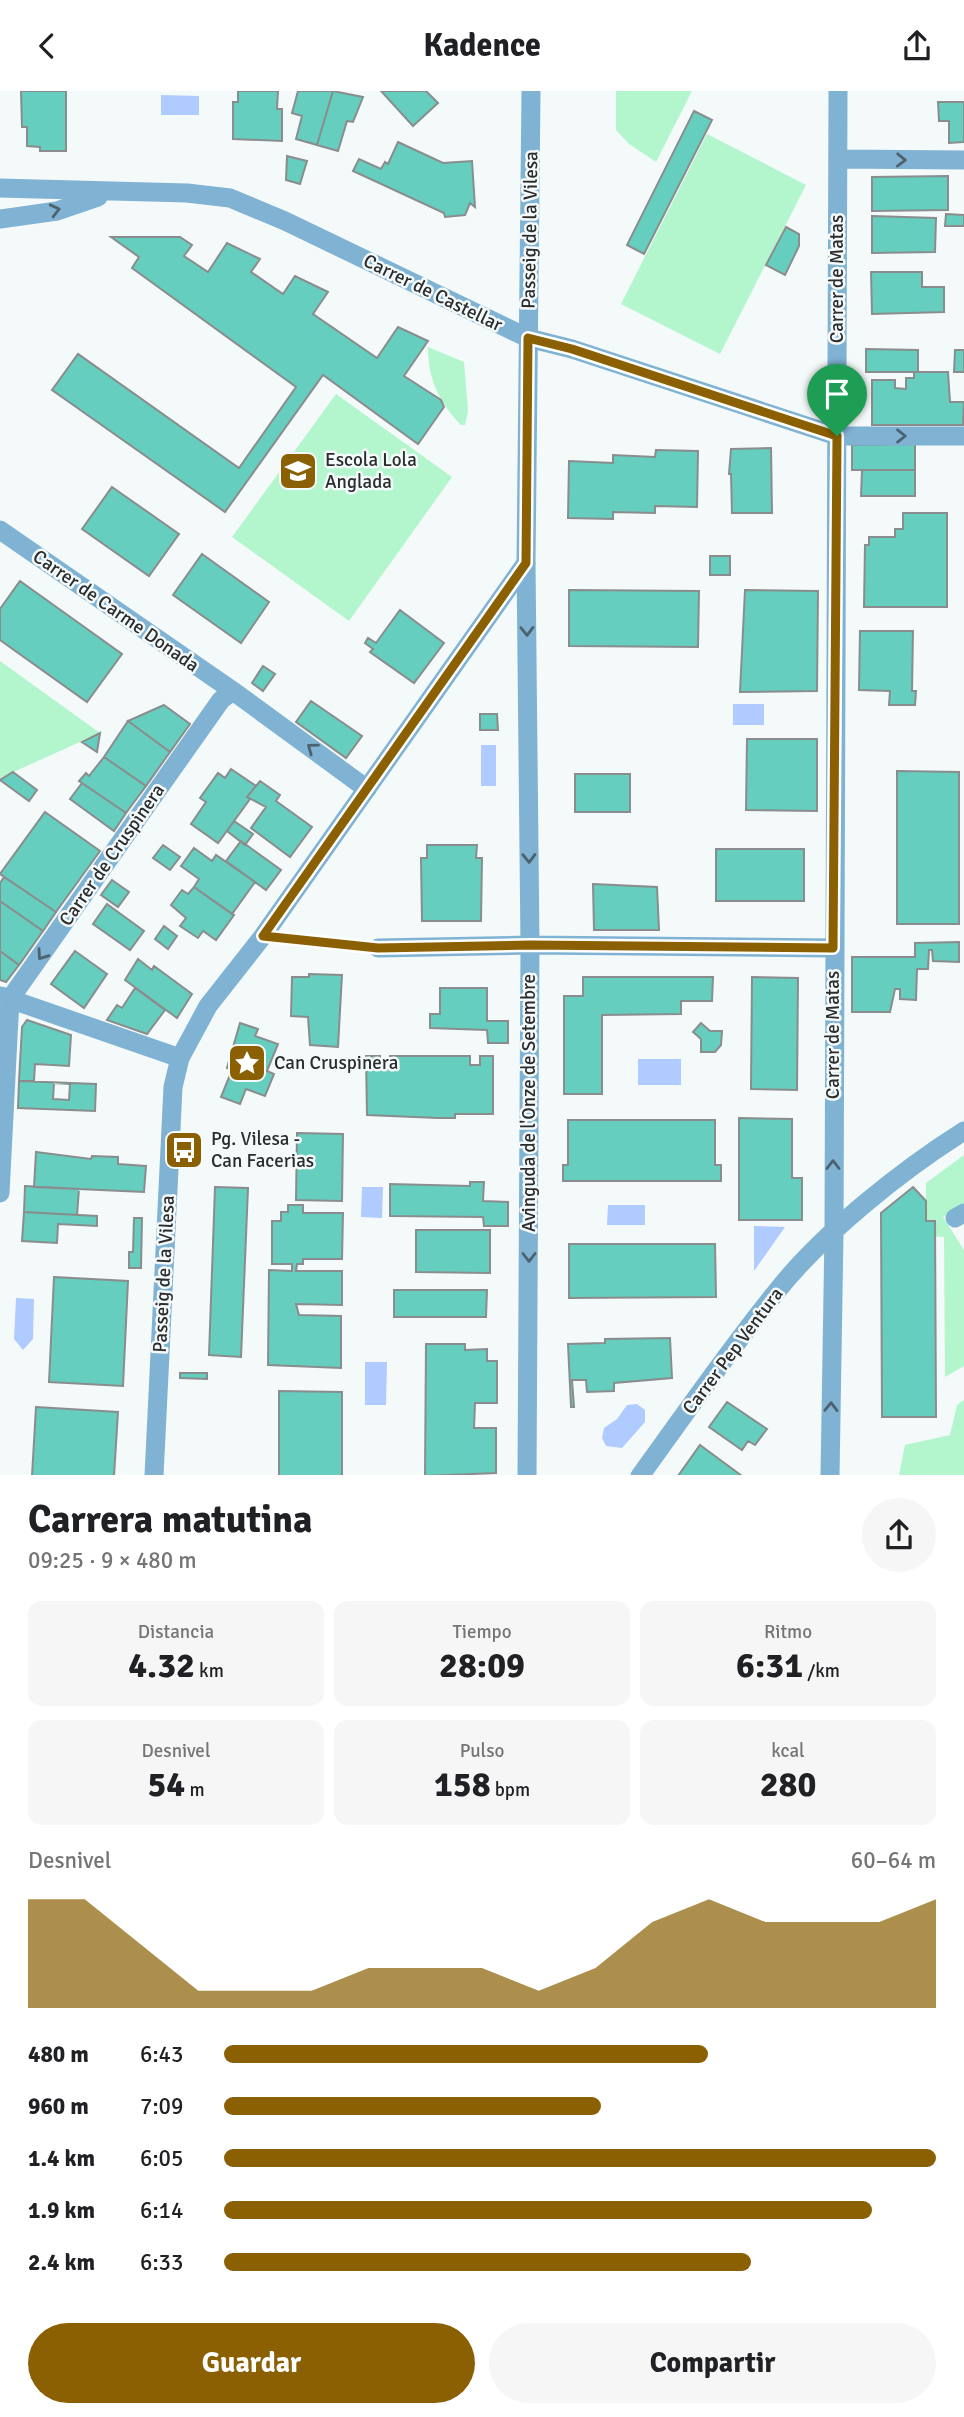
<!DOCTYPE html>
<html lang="es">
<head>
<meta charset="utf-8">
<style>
  :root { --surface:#fff; --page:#f6f6f6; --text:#202124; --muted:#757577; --accent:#8b6003 }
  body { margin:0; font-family:Signika,sans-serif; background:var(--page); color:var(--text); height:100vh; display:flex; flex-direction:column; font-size:26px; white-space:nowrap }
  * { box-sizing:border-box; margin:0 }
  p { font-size:23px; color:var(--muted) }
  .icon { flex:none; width:38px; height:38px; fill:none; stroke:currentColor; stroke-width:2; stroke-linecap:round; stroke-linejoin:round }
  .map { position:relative; height:1384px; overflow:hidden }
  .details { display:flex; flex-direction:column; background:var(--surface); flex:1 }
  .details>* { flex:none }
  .pin { position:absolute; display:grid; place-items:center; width:60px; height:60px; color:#fff; margin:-72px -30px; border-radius:50% 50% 50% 0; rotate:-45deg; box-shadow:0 0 7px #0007 }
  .pin .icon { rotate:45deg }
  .round { display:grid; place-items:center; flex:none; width:74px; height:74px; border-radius:37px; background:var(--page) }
  .summary { display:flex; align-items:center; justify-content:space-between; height:119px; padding:0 28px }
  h1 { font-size:38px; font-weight:700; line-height:52px }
  .stats { display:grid; grid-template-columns:repeat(3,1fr); gap:10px; height:119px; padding:7px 28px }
  .stats div { display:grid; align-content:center; border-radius:14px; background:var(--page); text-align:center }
  .stats b { font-size:35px; font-weight:700 }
  .stats small { font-size:19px; font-weight:400 }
  .stats p { font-size:19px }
  .chart { height:196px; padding:14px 28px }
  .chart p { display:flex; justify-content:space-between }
  .chart svg { width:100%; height:126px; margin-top:7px; fill:var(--accent); opacity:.7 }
  .primary-button { display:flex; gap:14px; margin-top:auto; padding:14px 28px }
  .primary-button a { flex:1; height:80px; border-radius:42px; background:var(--accent); color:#fff; font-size:28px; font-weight:700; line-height:80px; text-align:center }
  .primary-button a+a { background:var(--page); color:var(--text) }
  ul { padding:0 28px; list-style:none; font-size:23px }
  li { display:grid; grid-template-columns:112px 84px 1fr; align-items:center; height:52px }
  li i { height:18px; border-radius:9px; background:var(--accent) }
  header { display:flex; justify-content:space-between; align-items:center; height:91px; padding:0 28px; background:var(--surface); font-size:32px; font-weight:700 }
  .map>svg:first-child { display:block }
  .green { fill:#b3f6cd }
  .water { fill:#afcbff }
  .building { fill:#66cebf; stroke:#898d8d; stroke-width:2; fill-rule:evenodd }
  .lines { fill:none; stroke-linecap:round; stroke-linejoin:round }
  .path { stroke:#9ea1a2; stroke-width:4.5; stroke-dasharray:7 3.5; stroke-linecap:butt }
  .pedestrian { stroke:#7fb2d3; stroke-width:19 }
  .minor { stroke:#7fb2d3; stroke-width:19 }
  .tertiary { stroke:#7fb2d3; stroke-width:19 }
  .oneway { stroke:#4d626f }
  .route-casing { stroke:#fff; stroke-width:14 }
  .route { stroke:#8b6003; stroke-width:9 }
  .labels { text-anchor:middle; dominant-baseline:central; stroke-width:5; stroke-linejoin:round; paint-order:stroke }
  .street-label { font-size:19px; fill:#2b2c2d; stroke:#f4f9f9 }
  .poi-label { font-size:19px; fill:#2b2c2d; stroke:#f4f9f9; text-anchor:start }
</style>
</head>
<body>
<header><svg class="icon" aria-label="back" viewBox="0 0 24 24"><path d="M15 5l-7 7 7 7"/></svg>Kadence<svg class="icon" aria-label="share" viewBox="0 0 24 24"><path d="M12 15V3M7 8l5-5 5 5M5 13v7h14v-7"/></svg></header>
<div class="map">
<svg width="964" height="1385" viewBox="0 0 964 1385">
  <rect width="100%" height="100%" fill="#f4f9f9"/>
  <path class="green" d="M616 0H692L656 71 629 53 616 39Z
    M707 43 806 94 720 263 621 213Z
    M428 256 464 271 468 320 465 334H461C439 311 428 289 428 256Z
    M336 303 452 386 349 530 232 446Z
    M0 570 100 642 0 687Z
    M964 1064V1113L943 1126 964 1159V1275L945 1286 944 1146 926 1145V1092Z
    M964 1309V1384H899L905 1354 950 1344 957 1314Z"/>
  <path class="water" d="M161 4 199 5V24H161Z
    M733 613H764V634H733Z
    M481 654H496V695H481Z
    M638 968H681V994H638Z
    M362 1096H383L382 1127 361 1126Z
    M608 1114H645V1134H607Z
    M754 1135 785 1136 754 1180Z
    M16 1207 34 1208 33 1248 23 1259 14 1248Z
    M365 1271H387L386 1314H365Z
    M637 1313 645 1319V1331L622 1357 606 1355 602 1347 604 1337 617 1328 627 1314Z"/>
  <path class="building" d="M21 0H66V60H40V56L27 55V36H22Z
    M238 0H278L277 18H282V50L233 48V11H238Z
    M298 0H333L317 54 296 48 302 25 292 22Z
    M333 0 363 6 353 31 347 30 338 60 317 54Z
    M381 0H426L438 12 413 35Z
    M938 11H964V51L949 52V30H939Z
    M694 20 712 29 644 163 627 154Z
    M398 51 443 72 472 70 475 116 470 112 465 124 445 126 444 122 353 80 359 68 381 78 385 71 388 73Z
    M287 65 307 70 300 93 286 89Z
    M948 85V119L872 120V86Z
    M946 123 964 124V135H945Z
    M872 125 936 127 935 161 872 162Z
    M786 136 799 143V155L785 184 766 174Z
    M111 146H180L192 154 184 165 208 181 227 152 260 168 251 181 283 203 295 185 328 201 313 223 377 267 398 236 428 250 404 285 441 309 444 316 418 353 323 284 225 421 52 299 78 263 239 377 296 296 132 177 139 166Z
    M871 181H922V196H944V221L872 223Z
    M866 258 918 259V281H866Z
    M955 259H964V281H954Z
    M914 281H948L950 311H964L963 334H872V289H895V297L906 298V287H914Z
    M915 353V379H852V354Z
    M771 357 772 422H732L731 383H729L731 358Z
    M656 359 698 360 697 416 655 415V422L613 421V428L568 427 569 370 613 372V364L655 366Z
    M862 379H915V405H861Z
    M112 396 179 443 149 485 82 438Z
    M903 422H947V516H864L865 454H869V446H895V438H903Z
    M202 463 269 511 241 552 173 504Z
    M710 465H730V484H710Z
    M20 490 122 563 87 611 0 549V518Z
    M569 499 699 500 698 556 569 555Z
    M745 499 818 500 817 600 740 601Z
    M400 519 444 552 414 592 370 561 373 558 365 552 368 547 376 552Z
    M860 540H913L912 600H916L915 614H889L890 600 859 599Z
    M263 575 275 583 263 600 252 592Z
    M311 610 362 645 346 667 296 631Z
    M164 614 190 633 170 661 128 630Z
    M480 623H497L498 639H480Z
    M128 630 170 661 146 695 104 666Z
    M100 642 97 661 82 651Z
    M747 648H817V720L746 719Z
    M104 666 146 695 126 722 79 690 86 682 89 685Z
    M231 678 256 695 247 706 250 708 218 752 191 733 206 711 200 707 218 682 225 687Z
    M897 680 959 681V833H897Z
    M13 681 37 699 29 710 0 689Z
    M575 683H630V721H575Z
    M260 690 280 704 276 710 312 736 290 766 251 737 266 716 247 706Z
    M82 692 126 722 114 740 70 708Z
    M45 721 100 760 56 821 0 783Z
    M234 730 253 743 245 754 227 740Z
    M241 750 281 779 266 799 226 770Z
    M163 754 180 766 170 779 153 767Z
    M427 754H477L476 767H482L481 830H422L421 767H427Z
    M194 757 212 770 216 764 255 791 232 823 194 796 199 788 181 775Z
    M716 758H804V810H716Z
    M4 786 56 821 43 840 0 810V792Z
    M112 789 129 801 118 816 101 804Z
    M593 793 657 796 659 839H594Z
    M194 796 234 824 216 849 203 840 198 847 180 835 186 827 171 814 182 799 188 803Z
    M0 810 43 840 19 874 0 860Z
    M107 813 144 840 130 859 93 833Z
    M164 835 177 845 168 858 155 848Z
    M959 851V871L933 870 932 859H929L928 878H917L916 909 900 908V898H895L890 921H852V866H915V852Z
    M0 860 19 874 6 891 0 889Z
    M75 860 107 883 84 917 51 893Z
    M138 868 152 879 154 875 192 903 177 927 125 889Z
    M309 883 342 884 338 956 310 954 308 926 291 925 292 886H309Z
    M583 886H713L712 910H681V923L602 924V1003H564V905H583Z
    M752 886 798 887 797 999 751 998Z
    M135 897 165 919 147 943 107 929 117 914 122 917Z
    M440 897H487V930H508V952H488L487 939 430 937V923H440Z
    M27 929 71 944 69 975 35 973 34 990H19L22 936Z
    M240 932 258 938 255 945 278 953 267 980 274 983 265 1005 246 998 240 1013 221 1006 232 979 227 977Z
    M701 932 710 940H722L721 954 715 961H701V948L693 941Z
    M366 965H380V974H389L390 965H470V974H480V965H493V1023H455V1027H438L367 1024Z
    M19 990 96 993 95 1020 18 1017ZM54 992 70 993 69 1009 53 1008Z
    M739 1027 792 1028V1087H802V1129H739Z
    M568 1029H715V1074H721V1090H563V1074H568Z
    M297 1042 343 1043 342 1110 296 1109Z
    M36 1061 91 1068 92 1065 118 1066V1073L146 1075 144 1101 34 1096Z
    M470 1091H484L483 1110 508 1111V1135H484L483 1126 390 1125V1093L470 1095Z
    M25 1095 79 1098 77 1124 24 1121Z
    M215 1096 248 1097 241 1266 209 1264Z
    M913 1096 926 1110V1130H935L936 1326H882L881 1122Z
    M288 1114H303V1122H343L342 1168H303V1173H297L296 1180H342V1214L296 1213 299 1224 341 1225V1277L268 1274 269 1179 292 1180V1173H272V1130H281V1121H288Z
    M24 1121 97 1125V1135L58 1133 57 1152 22 1150Z
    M134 1127H142L141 1177H129V1161H133Z
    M416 1139H490V1182L416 1181Z
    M569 1153H715L716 1206 569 1207Z
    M54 1186 128 1190 123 1295 49 1291Z
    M394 1199H487L486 1226H394Z
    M670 1247 672 1287 614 1292V1300L587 1301 586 1289H572L574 1316H571L568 1253 605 1252V1248Z
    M426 1253H465V1259L487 1258V1270H497V1312H475L474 1337H496V1382L425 1385Z
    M180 1282H207V1288L180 1287Z
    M279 1300 342 1301V1385H279Z
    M727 1311 767 1338 755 1354 748 1350 742 1359 709 1336Z
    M36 1316 118 1321 114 1385H32Z
    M700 1354 742 1385H678Z"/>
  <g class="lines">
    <path class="path" d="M288 848 356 855"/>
    <path class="pedestrian" d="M378 857 530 854
      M955 1127 964 1122"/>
    <path class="minor" d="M838 68 964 69
      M0 97 187 102 230 107 285 130 528 247 572 258 837 345H964
      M0 128 57 120 98 106
      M0 439 233 600
      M526 472 530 854 527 1385
      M530 854 833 857
      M1 905 180 967
      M0 1102 10 908 221 609 233 600 367 698
      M640 1385C685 1323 729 1259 777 1200 823 1142 902 1079 964 1040
      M830 1385 834 1142 838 0"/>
    <path class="tertiary" d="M154 1385 173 996 180 967 208 915 263 845 526 472 531 0"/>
  </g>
  <defs><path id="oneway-chevron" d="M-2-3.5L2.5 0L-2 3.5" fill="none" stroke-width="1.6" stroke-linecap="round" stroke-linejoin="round" transform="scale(1.75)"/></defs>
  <g class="oneway">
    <use href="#oneway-chevron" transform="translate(901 69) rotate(1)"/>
    <use href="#oneway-chevron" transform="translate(55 119) rotate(-14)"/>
    <use href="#oneway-chevron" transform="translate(901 345)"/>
    <use href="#oneway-chevron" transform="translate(527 540) rotate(89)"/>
    <use href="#oneway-chevron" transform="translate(312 657) rotate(-144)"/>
    <use href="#oneway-chevron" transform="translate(529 767) rotate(89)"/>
    <use href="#oneway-chevron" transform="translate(42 864) rotate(125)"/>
    <use href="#oneway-chevron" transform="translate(833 1074) rotate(-90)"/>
    <use href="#oneway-chevron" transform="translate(529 1166) rotate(90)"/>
    <use href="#oneway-chevron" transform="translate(831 1316) rotate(-89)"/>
  </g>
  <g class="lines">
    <defs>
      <path id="route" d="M528 247 572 258 837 345 833 857 530 854 378 857 263 845 526 472Z"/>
    </defs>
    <use href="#route" class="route-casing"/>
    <use href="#route" class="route"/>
  </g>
  <defs>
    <symbol id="school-square" viewBox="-11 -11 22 22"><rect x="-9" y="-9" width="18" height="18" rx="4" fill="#8b6003" stroke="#f4f9f9"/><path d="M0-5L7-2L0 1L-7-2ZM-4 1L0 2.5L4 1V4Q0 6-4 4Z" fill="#fff"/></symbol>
    <symbol id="sight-square" viewBox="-11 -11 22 22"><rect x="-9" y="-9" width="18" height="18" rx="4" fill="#8b6003" stroke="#f4f9f9"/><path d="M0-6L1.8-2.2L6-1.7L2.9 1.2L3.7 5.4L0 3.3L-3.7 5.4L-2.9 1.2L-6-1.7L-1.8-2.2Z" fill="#fff"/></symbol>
    <symbol id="bus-square" viewBox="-11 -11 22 22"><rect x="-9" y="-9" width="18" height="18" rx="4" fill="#8b6003" stroke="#f4f9f9"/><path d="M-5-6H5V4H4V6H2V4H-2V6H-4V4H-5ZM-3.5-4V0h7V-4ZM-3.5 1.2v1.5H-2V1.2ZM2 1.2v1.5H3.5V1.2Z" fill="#fff"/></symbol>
  </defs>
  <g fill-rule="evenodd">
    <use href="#school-square" x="276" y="358" width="44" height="44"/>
    <use href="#sight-square" x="225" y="950" width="44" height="44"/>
    <use href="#bus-square" x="162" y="1037" width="44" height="44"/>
  </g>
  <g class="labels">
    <g class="street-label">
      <text transform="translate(530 139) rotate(-89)">Passeig de la Vilesa</text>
      <text transform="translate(837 188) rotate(-90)">Carrer de Matas</text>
      <text transform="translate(433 202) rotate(26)">Carrer de Castellar</text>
      <text transform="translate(116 520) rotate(35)">Carrer de Carme Donada</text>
      <text transform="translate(112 764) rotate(-55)">Carrer de Cruspinera</text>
      <text transform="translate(833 944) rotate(-90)">Carrer de Matas</text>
      <text transform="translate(529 1012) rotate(-90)">Avinguda de l'Onze de Setembre</text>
      <text transform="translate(164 1183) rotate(-87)">Passeig de la Vilesa</text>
      <text transform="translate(733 1260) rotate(-53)">Carrer Pep Ventura</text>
    </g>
    <g class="poi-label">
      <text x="325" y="369">Escola Lola<tspan x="325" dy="22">Anglada</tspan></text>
      <text x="274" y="972">Can Cruspinera</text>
      <text x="211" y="1048">Pg. Vilesa -<tspan x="211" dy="22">Can Facerias</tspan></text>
    </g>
  </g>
</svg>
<div class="pin" style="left:837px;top:345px;background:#1e9e55"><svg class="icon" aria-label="arrive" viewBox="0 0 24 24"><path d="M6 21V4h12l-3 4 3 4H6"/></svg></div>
</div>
<section class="details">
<div class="summary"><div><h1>Carrera matutina</h1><p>09:25 · 9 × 480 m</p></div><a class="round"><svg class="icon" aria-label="share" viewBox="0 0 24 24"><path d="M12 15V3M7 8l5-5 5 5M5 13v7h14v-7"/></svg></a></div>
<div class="stats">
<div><p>Distancia</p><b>4.32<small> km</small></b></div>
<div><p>Tiempo</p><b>28:09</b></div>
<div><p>Ritmo</p><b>6:31<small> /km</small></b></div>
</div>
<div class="stats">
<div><p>Desnivel</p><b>54<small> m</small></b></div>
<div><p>Pulso</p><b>158<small> bpm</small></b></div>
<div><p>kcal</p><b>280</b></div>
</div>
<div class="chart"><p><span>Desnivel</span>60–64 m</p>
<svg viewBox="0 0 160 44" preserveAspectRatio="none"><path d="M0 44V6L10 6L20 22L30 38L40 38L50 38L60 30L70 30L80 30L90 38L100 30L110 14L120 6L130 14L140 14L150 14L160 6V44z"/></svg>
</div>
<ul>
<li><b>480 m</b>6:43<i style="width:68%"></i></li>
<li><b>960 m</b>7:09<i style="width:53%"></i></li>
<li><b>1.4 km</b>6:05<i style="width:100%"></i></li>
<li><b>1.9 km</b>6:14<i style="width:91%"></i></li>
<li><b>2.4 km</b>6:33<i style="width:74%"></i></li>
</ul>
<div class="primary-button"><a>Guardar</a><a>Compartir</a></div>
</section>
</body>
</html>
